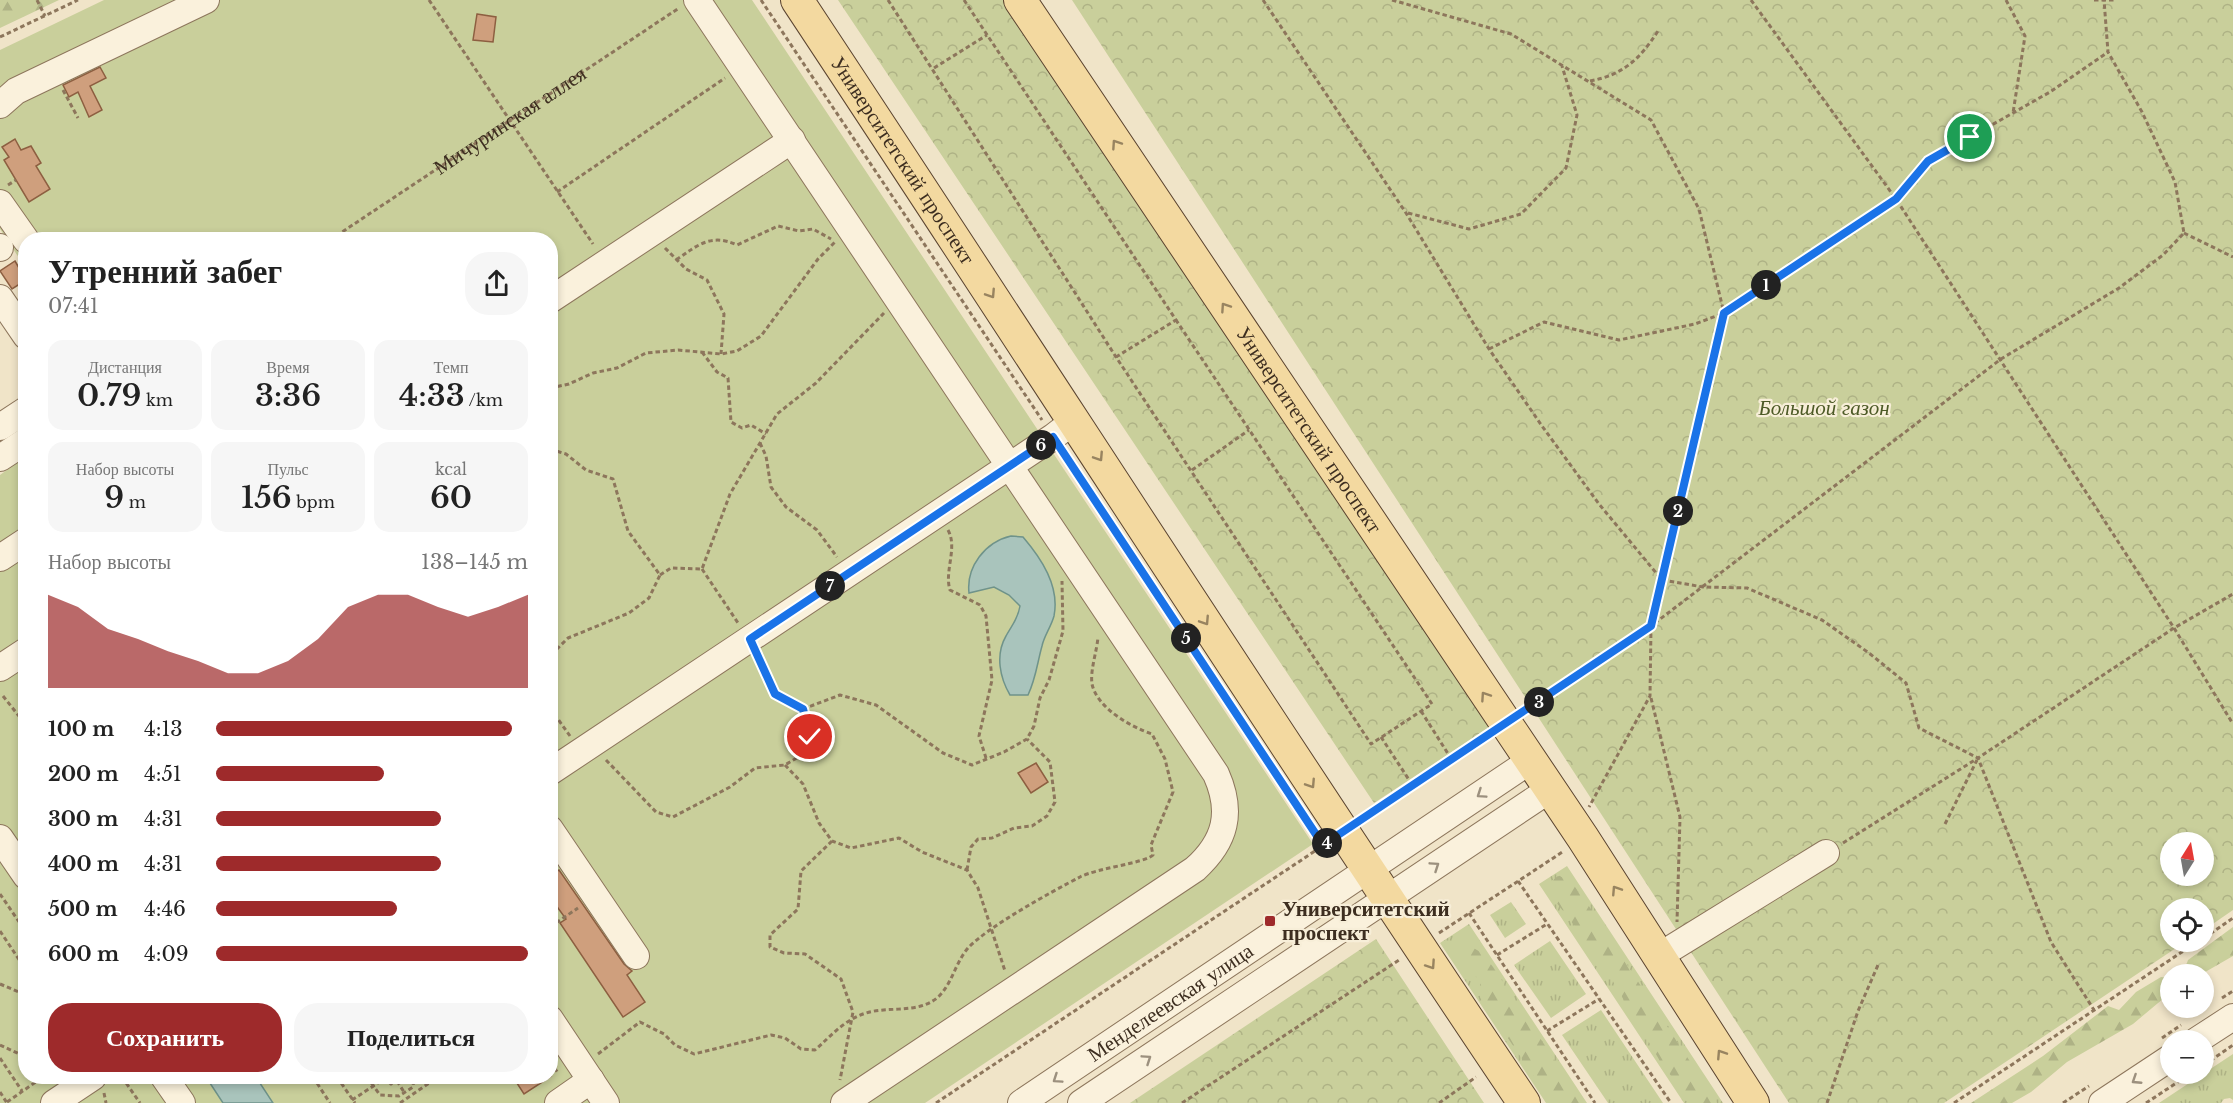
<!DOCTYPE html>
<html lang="ru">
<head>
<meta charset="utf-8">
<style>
  :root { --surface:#fff; --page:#f6f6f6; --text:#222; --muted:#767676; --accent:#9e2a2b }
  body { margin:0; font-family:"Libre Baskerville",serif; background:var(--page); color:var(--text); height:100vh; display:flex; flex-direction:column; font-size:22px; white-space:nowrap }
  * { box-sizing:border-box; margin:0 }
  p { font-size:20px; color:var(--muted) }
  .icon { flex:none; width:33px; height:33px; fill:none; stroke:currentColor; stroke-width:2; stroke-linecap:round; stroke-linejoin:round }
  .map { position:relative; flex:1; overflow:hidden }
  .panel { position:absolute; left:18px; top:232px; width:540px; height:852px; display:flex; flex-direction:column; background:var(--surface); border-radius:24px; box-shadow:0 3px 9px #0003 }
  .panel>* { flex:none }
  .needle { width:39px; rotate:11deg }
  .tools { position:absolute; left:2160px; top:832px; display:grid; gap:12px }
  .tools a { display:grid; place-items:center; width:54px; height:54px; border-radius:50%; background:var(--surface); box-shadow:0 3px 9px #0003; font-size:30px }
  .pin { position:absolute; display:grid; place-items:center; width:51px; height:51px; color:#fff; margin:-26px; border:3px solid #fff; border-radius:50%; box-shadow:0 2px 6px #0007 }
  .km { position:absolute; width:30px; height:30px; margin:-15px; border-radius:50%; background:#222; color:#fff; font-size:16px; line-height:30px; text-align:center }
  .round { display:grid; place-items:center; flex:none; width:63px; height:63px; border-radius:24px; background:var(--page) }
  .summary { display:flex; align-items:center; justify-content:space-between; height:102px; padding:0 30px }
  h1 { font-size:33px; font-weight:600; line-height:45px }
  .figures { display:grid; grid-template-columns:repeat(3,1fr); gap:9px; height:102px; padding:6px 30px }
  .figures div { display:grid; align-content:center; border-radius:15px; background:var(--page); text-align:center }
  .figures b { font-size:30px; font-weight:600 }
  .figures small { font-size:16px; font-weight:400 }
  .figures p { font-size:16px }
  .chart { height:168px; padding:12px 30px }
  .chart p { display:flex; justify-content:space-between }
  .chart svg { width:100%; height:108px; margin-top:6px; fill:var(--accent); opacity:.7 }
  .action { display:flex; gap:12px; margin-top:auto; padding:12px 30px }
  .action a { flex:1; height:69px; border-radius:24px; background:var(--accent); color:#fff; font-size:24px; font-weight:600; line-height:69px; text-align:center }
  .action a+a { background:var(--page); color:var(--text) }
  ul { padding:0 30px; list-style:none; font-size:20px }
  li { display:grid; grid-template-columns:96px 72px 1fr; align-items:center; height:45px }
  li i { height:15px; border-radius:8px; background:var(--accent) }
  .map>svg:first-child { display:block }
  .grass { fill:url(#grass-tufts) }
  .forest { fill:url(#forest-firs) }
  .park { fill:url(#park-crowns); fill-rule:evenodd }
  .garden { fill:#c9cf9b }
  .water { fill:#a9c4bc; stroke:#6f938a; stroke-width:1.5 }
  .building { fill:#cf9f7d; stroke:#8d5f41; stroke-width:1.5 }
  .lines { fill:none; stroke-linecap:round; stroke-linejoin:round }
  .minor-casing { stroke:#8d765c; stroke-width:28 }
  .major-casing { stroke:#5b4430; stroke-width:34 }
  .path { stroke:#8d765c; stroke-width:3; stroke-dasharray:4.5 3; stroke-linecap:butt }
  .minor { stroke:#faf1dc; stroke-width:26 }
  .major { stroke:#f3d9a0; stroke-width:32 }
  .oneway { stroke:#988460 }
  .oneway2 { stroke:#9c907e }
  .route-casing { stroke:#fff; stroke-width:12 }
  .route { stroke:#1a73e8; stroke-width:8 }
  .poi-dot { fill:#9e2a2b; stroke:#f7eed8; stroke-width:2 }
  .labels { text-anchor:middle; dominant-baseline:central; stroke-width:4.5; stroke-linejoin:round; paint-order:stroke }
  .street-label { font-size:21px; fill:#3d2e20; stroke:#f7eed8 }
  .park-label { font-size:21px; font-style:italic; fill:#4d5a26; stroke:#f7eed8 }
  .poi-label { font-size:21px; font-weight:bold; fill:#3d2e20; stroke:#f7eed8; text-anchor:start }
</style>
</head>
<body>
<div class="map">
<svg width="2233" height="1103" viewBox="0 0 2233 1103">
  <defs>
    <pattern id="grass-tufts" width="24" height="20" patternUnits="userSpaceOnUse" patternTransform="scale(1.5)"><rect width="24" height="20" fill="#c9cf9b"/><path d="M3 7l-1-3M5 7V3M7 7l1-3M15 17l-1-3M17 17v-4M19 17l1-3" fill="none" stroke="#aeb285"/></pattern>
    <pattern id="forest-firs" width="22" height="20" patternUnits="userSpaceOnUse" patternTransform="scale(1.5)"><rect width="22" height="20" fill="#c9cf9b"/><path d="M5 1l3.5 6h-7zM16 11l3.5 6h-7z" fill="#aeb285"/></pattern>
    <pattern id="park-crowns" width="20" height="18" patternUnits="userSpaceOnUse" patternTransform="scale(1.5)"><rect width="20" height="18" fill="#c9cf9b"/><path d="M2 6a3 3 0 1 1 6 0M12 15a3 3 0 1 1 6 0" fill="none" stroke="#aeb285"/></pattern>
  </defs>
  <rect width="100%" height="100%" fill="#f0e4c8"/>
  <path class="grass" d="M1567 866 1723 1103H1684L1539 884Z
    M1511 902 1526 924 1505 938 1490 915Z
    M1469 924 1587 1103H1546L1440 943Z
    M1550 941 1586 994 1551 1018 1514 965Z
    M1601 1010 1663 1103H1608L1562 1035Z
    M2233 1054V1100L2230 1098 2224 1099 2221 1103H2159Z"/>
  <path class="forest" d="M0 0H59L0 28Z
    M1558 876 1569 879 1583 897 1717 1103H1691L1660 1061 1598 956 1549 893V883Z
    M2233 927V956L2200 975H2176L2184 971 2188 960Z
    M1465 943 1482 953 1493 967 1583 1103H1552L1480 997V978L1468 975 1453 948Z
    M2161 977 2170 978V993L2133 1024 2067 1062 2031 1092 2012 1103H1971L2043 1056 2108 1006 2119 1010 2136 992Z"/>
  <path class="park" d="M838 0H1003L1490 727 1374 803Z
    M1072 0H2233V910L2204 930V909H2170V942H2185L1944 1103H1789ZM2170 843H2204V876H2170Z
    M1376 939 1484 1103H1130Z"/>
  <path class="garden" d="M104 0H752L1313 844 925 1103H0V475L25 457 26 1077H550V240H26L25 267 0 229V50Z"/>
  <path class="water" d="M1011 536 1023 537C1041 558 1060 586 1054 616 1051 627 1044 636 1042 646 1037 664 1036 678 1028 695H1010C1000 678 995 655 1006 636 1012 625 1018 619 1020 606L1009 595 994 587 969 593C966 567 985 542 1011 536Z
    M206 1077H256L273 1103H223Z"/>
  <path class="building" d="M477 14 496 17 493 42 473 40Z
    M100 67 106 78 90 86 102 110 89 117 78 92 69 97 63 85Z
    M15 139 21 150 31 146 41 163 36 166 50 189 29 202 4 160 9 157 2 147Z
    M15 261 26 280 12 289 0 271Z
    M1036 763 1048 782 1031 793 1018 773Z
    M559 870 624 964 632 971 627 975 645 1002 623 1017 560 923 566 919 550 897V875Z
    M513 1077H550L524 1094Z"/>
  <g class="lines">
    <defs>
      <g id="minor">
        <path d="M697 0 1216 774C1233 812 1226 841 1195 869L844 1103"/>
        <path d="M0 105 16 91 206 0"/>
        <path d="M0 203 26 240"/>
        <path d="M0 247V248"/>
        <path d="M0 298 26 336"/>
        <path d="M550 300 792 140"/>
        <path d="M0 427 26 410"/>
        <path d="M0 458 26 441"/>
        <path d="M0 558 26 541"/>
        <path d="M0 668 26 651"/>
        <path d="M550 772 1053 437 1075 420"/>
        <path d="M550 829 636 956"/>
        <path d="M0 838 26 876"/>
        <path d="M1659 956 1826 853"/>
        <path d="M550 1019 606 1103"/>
        <path d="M2196 1041 2233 1017"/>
        <path d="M164 1077 182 1103"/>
        <path d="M54 1103 93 1077"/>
        <path d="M558 1103 591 1080"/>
        <path id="s2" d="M1021 1103 1530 761"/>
        <path d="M1081 1103 1549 790"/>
        <path d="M2102 1103 2170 1058"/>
      </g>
      <g id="major">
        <path id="s3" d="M797 0C1040 367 1278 738 1524 1103"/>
        <path id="s4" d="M1020 0 1583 838 1753 1103"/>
      </g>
    </defs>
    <use href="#minor" class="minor-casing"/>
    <use href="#major" class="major-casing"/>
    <g class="path">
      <path d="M37 0 45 16"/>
      <path d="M429 0 593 244"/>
      <path d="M761 0 1042 420"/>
      <path d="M888 0 1116 357 1371 744 1432 704 1176 320"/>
      <path d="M964 0 1176 320 1116 357"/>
      <path d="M1263 0 1406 213 1489 349 1542 426 1599 504 1662 580 1703 587 1747 588 1822 620 1869 653 1906 683 1919 728 1978 758 2051 942 2094 1010"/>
      <path d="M1392 0 1511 34 1651 120 1699 209 1724 313 1651 626 1650 696 1589 807"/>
      <path d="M1751 0 1896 199 2174 628 2233 724"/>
      <path d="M2006 0 2025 36 2013 113"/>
      <path d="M2094 0H2114"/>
      <path d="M0 37 78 0"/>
      <path d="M934 68 987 35"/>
      <path d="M1590 81C1623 75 1640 59 1658 31"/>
      <path d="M63 90 78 118"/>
      <path d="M8 185 16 180"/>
      <path d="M557 192 725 78"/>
      <path d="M1408 213 1469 229 1521 214 1566 168 1577 115 1562 66"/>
      <path d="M2184 233 2233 257"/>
      <path id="s1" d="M330 240 679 8"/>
      <path d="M665 248 686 269 707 280 724 314 721 354"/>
      <path d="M676 260C698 245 711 233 737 245L778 226 799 231 813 229 831 239"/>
      <path d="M1489 349 1544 322 1619 340 1695 324 1724 313 1896 199 1928 161 2050 92 2108 52"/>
      <path d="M702 352 717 372 728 378 731 422 742 428 751 425 766 434"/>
      <path d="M550 388 569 384 593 373 617 368 646 353 678 350 721 354 737 351 761 336 818 259 835 242"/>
      <path d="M760 443 766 456 771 487 786 507 817 530 837 557"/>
      <path d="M550 449 566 454 586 470 613 479 628 531 660 575 649 598 629 613 568 638 550 656"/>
      <path d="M1192 470 1249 430"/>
      <path d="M948 530C958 548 944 571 950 590L980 605 986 616 992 680 979 736 986 758"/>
      <path d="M702 569 738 623"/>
      <path d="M660 575 671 568 702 569 730 494 777 414 816 383 884 313"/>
      <path d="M3 696 26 725"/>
      <path d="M1651 698 1680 817 1677 922"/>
      <path d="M550 708 570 736"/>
      <path d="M803 709 840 695 876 705 943 753 972 765 1004 752 1027 739 1034 726 1040 698 1049 680 1063 631 1062 581"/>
      <path d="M1421 711 1452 760"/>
      <path d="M1524 711 1651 626 2001 359 2119 288 2163 255 2184 233 2175 182 2142 112 2108 52 2104 0"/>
      <path d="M1381 737 1413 786"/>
      <path d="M606 760 656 812 673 817 730 787 755 768 785 765 800 756 810 737 803 709 775 694 758 657"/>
      <path d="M785 765 803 784 819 823 832 841 851 848 899 838 922 852 967 870 978 888 1005 971"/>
      <path d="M26 773V782"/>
      <path d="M1362 819 1487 737"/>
      <path d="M1945 824 1977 760"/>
      <path d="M832 841 801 871 798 909 770 935V947L784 953 805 954 841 979 853 1012 840 1080"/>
      <path d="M1843 843 1978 758 2174 628 2233 594"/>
      <path d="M967 870 971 847 978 839 992 838 1014 828 1032 826 1047 816 1055 802 1050 762 1027 739"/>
      <path d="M1518 881 1671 1103"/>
      <path d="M0 894 26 932"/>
      <path d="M1469 913 1595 1103"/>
      <path d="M550 927 578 908"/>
      <path d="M0 931 26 970"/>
      <path d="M1439 933 1564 851"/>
      <path d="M2204 938 2233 918"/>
      <path d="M1497 955 1547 924"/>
      <path d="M18 959 26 954"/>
      <path d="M0 984 26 995"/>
      <path d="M2222 998 2233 991"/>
      <path d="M1547 1031 1599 999"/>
      <path d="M2162 1038 2181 1025"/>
      <path d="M0 1045 26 1057"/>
      <path d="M598 1054 640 1022 664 1034 675 1045 694 1054 771 1035 785 1038 801 1049 815 1050C832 1035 844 1020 866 1013 888 1006 917 1014 937 998 952 985 955 963 968 948 989 926 1051 892 1080 877 1097 868 1145 863 1153 855L1151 845 1173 792 1165 759 1152 734C1131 727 1097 708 1092 684 1090 670 1097 651 1098 637"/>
      <path d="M0 1058 22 1091"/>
      <path d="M550 1062 558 1073"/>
      <path d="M2204 1065 2233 1045"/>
      <path d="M122 1077 140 1103"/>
      <path d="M313 1077 330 1103"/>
      <path d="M337 1077 355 1103"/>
      <path d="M367 1077 380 1095 399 1096 413 1087 414 1077"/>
      <path d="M383 1077 391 1084 399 1077"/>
      <path d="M397 1081 404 1092"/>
      <path d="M0 1092 7 1103"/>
      <path d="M104 1093 106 1103"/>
      <path d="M352 1100 384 1079"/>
      <path d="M7 1102 43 1077"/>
      <path d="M400 1103 438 1077"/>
      <path d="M936 1103 1324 845"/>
      <path d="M1182 1103 1399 960"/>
      <path d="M1439 1103 1476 1077"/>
      <path d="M1827 1103 1858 1011 1878 965"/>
      <path d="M1954 1103 2197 942"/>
      <path d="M2063 1103 2089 1086"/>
      <path d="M2146 1103 2190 1074"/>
    </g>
    <use href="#minor" class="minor"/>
    <use href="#major" class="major"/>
  </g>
  <defs><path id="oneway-chevron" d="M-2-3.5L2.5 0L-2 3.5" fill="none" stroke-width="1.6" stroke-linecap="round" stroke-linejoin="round" transform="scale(1.5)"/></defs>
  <g class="oneway">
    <use href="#oneway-chevron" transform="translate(1116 144) rotate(-124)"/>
    <use href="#oneway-chevron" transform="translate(991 294) rotate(57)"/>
    <use href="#oneway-chevron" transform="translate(1225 307) rotate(-124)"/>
    <use href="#oneway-chevron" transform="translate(1099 457) rotate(57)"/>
    <use href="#oneway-chevron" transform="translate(1205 621) rotate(57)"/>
    <use href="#oneway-chevron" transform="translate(1485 696) rotate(-124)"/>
    <use href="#oneway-chevron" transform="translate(1311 784) rotate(57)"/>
    <use href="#oneway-chevron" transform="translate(1616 890) rotate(-123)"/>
    <use href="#oneway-chevron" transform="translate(1431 965) rotate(56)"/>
    <use href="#oneway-chevron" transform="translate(1721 1054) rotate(-123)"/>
  </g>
  <g class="oneway2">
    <use href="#oneway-chevron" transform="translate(1481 794) rotate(146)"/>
    <use href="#oneway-chevron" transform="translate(1435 866) rotate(-34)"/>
    <use href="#oneway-chevron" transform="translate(1147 1059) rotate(-34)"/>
    <use href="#oneway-chevron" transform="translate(1057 1079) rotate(146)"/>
    <use href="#oneway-chevron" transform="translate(2136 1080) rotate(147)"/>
  </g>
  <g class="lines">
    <defs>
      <path id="route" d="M810 737 803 709 775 694 750 639 1053 437 1323 845 1651 626 1724 313 1896 199 1928 161 1970 137"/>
    </defs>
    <use href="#route" class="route-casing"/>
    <use href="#route" class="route"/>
  </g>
  <rect class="poi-dot" x="1264" y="915" width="12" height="12" rx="3"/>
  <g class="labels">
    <g class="street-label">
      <text stroke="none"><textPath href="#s1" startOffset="216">Мичуринская аллея</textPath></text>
      <text stroke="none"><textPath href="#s3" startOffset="192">Университетский проспект</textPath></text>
      <text stroke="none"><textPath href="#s4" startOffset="518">Университетский проспект</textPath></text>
      <text stroke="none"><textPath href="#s2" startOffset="180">Менделеевская улица</textPath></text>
    </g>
    <g class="park-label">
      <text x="1824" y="408">Большой газон</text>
    </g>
    <g class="poi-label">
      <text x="1282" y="909">Университетский<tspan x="1282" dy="24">проспект</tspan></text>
    </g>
  </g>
</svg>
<div class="tools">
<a><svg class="needle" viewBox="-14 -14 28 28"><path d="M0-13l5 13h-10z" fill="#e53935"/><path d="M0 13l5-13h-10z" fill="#767676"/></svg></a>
<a><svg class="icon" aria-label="locate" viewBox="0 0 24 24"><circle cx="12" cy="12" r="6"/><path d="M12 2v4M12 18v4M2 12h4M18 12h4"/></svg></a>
<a>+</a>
<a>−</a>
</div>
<div class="pin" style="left:1970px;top:137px;background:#1e9e55"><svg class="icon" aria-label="arrive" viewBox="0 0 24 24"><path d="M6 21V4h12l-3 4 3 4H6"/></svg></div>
<div class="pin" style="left:810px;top:737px;background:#d93025"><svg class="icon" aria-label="check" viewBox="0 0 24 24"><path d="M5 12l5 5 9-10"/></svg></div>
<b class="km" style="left:1766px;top:285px">1</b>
<b class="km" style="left:1678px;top:511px">2</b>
<b class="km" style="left:1539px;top:702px">3</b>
<b class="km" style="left:1327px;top:843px">4</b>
<b class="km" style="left:1186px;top:638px">5</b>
<b class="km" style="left:1041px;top:445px">6</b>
<b class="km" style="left:830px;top:586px">7</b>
<section class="panel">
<div class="summary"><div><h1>Утренний забег</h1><p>07:41</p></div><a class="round"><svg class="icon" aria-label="share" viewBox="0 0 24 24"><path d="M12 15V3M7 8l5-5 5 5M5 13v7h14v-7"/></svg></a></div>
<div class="figures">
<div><p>Дистанция</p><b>0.79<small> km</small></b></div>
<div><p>Время</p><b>3:36</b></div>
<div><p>Темп</p><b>4:33<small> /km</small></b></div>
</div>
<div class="figures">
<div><p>Набор высоты</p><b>9<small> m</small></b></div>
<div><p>Пульс</p><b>156<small> bpm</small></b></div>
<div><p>kcal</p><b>60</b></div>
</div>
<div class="chart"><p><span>Набор высоты</span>138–145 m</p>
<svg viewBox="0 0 160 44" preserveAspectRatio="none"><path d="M0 44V6L10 11L20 20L30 24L40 29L50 33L60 38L70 38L80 33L90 24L100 11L110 6L120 6L130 11L140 15L150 11L160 6V44z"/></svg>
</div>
<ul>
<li><b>100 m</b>4:13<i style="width:95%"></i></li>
<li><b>200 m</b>4:51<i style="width:54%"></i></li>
<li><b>300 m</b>4:31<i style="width:72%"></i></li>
<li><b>400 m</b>4:31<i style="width:72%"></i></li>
<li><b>500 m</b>4:46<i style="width:58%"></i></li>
<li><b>600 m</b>4:09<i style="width:100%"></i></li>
</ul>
<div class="action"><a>Сохранить</a><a>Поделиться</a></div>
</section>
</div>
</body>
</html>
